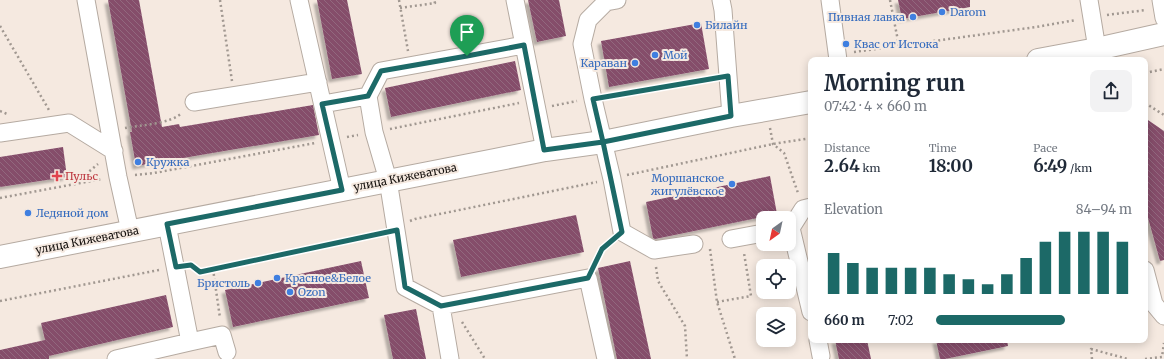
<!DOCTYPE html>
<html lang="en">
<head>
<meta charset="utf-8">
<style>
  :root { --surface:#fff; --page:#f2f2f3; --text:#1f2937; --muted:#747a83; --accent:#1c6967 }
  body { margin:0; font-family:Merriweather,serif; background:var(--page); color:var(--text); height:100vh; display:flex; flex-direction:column; font-size:15px; white-space:nowrap }
  * { box-sizing:border-box; margin:0 }
  p { font-size:13px; color:var(--muted) }
  .icon { flex:none; width:22px; height:22px; fill:none; stroke:currentColor; stroke-width:2; stroke-linecap:round; stroke-linejoin:round }
  .map { position:relative; flex:1; overflow:hidden }
  .side { position:absolute; left:808px; top:57px; width:340px; height:286px; display:flex; flex-direction:column; background:var(--surface); border-radius:8px; box-shadow:0 2px 10px #0003 }
  .side>* { flex:none }
  .needle { width:26px; rotate:213deg }
  .tools { position:absolute; left:756px; top:211px; display:grid; gap:8px }
  .tools a { display:grid; place-items:center; width:40px; height:40px; border-radius:8px; background:var(--surface); box-shadow:0 2px 10px #0003; font-size:20px }
  .pin { position:absolute; display:grid; place-items:center; width:34px; height:34px; color:#fff; margin:-41px -17px; border-radius:50% 50% 50% 0; rotate:-45deg; box-shadow:0 0 4px #0007 }
  .pin .icon { rotate:45deg }
  .round { display:grid; place-items:center; flex:none; width:42px; height:42px; border-radius:8px; background:var(--page) }
  .headline { display:flex; align-items:center; justify-content:space-between; height:68px; padding:0 16px }
  h1 { font-size:22px; font-weight:700; line-height:30px }
  .stats { display:grid; grid-template-columns:repeat(3,1fr); gap:6px; height:68px; padding:4px 16px }
  .stats div { display:grid; align-content:center }
  .stats b { font-size:17px; font-weight:700 }
  .stats small { font-size:11px; font-weight:400 }
  .stats p { font-size:11px }
  .chart { height:112px; padding:8px 16px }
  .chart p { display:flex; justify-content:space-between }
  .chart svg { width:100%; height:72px; margin-top:4px; stroke:var(--accent); stroke-width:6 }
  ul { padding:0 16px; list-style:none; font-size:13px }
  li { display:grid; grid-template-columns:64px 48px 1fr; align-items:center; height:30px }
  li i { height:10px; border-radius:5px; background:var(--accent) }
  .map>svg:first-child { display:block }
  .building { fill:url(#building-back-hatch); filter:url(#shadow) }
  .lines { fill:none; stroke-linecap:round; stroke-linejoin:round }
  .minor-casing { stroke:#b5aaa1; stroke-width:19 }
  .major-casing { stroke:#b5aaa1; stroke-width:24 }
  .path { stroke:#a19891; stroke-width:2.5; stroke-dasharray:2 3; stroke-linecap:butt }
  .minor { stroke:#fff; stroke-width:17 }
  .major { stroke:#fff; stroke-width:22 }
  .route-casing { stroke:#fff; stroke-width:8 }
  .route { stroke:#1c6967; stroke-width:5 }
  .shop-dot { fill:#3f7fe0; stroke:#f5e9e0; stroke-width:1.5 }
  .health-dot { fill:#e0444e; stroke:#f5e9e0; stroke-width:1.5 }
  .labels { text-anchor:middle; dominant-baseline:central; stroke-width:4; stroke-linejoin:round; paint-order:stroke }
  .shop-label { font-size:11px; fill:#366cbe; stroke:#f5e9e0; text-anchor:start }
  .health-label { font-size:11px; fill:#be3a42; stroke:#f5e9e0; text-anchor:start }
  .street-label { font-size:11px; fill:#120e0b; stroke:#f5e9e0 }
</style>
</head>
<body>
<div class="map">
<svg width="1164" height="359" viewBox="0 0 1164 359">
  <defs>
    <pattern id="building-back-hatch" width="6" height="6" patternUnits="userSpaceOnUse"><rect width="6" height="6" fill="#854d6b"/><path d="M-1 5l2 2M0 0l6 6M5-1l2 2" fill="none" stroke="#92687e"/></pattern>
    <filter id="shadow"><feDropShadow dx="-3.5" dy="3.5" stdDeviation="1" flood-color="#0004"/></filter>
  </defs>
  <rect width="100%" height="100%" fill="#f5e9e0"/>
  <path class="building" d="M108 0H139L162 127 179 124 180 127 313 105 319 135 136 166 130 132H132Z
    M317 0H347L362 74 332 79Z
    M528 0H559L566 36 537 42Z
    M898 0H970V7L902 19Z
    M701 23 709 69 609 87 601 41Z
    M515 61 521 90 391 117 385 88Z
    M1145 118 1164 131V260L1160 261 1145 207Z
    M63 147 67 177 0 187V157Z
    M770 176 777 214 655 239 653 238 646 202Z
    M576 215 584 252 461 277 453 240Z
    M361 261 369 298 233 327 225 290Z
    M630 261 651 359H617L598 268Z
    M166 295 173 327 49 356V359H0V350L45 340 41 323Z
    M416 309 426 359H393L384 315Z
    M835 340H867L871 359H839Z
    M936 340H1007L1008 346 945 359H940Z"/>
  <g class="lines">
    <defs>
      <path id="minor" d="M86 0 118 177 130 231
        M299 0 342 190
        M515 0 545 150
        M617 0 606 2 588 20 582 44 593 99 612 179 622 232 654 250 694 244
        M721 0 723 10 731 116
        M830 0 838 60
        M1089 0 1097 49
        M1161 0 1164 18
        M524 45 381 71 368 96 374 132 388 180 405 287 441 306 588 278 606 359
        M194 102 318 82
        M323 104 368 96
        M0 133 69 123 114 151
        M789 228H791L803 209 811 207
        M791 228 811 312
        M731 239 763 233
        M1145 270 1154 304 1164 316
        M441 306 450 359
        M818 340 821 356
        M190 342 222 335 227 352
        M116 359 190 342 167 225"/>
      <path id="major" d="M1038 60 1097 49 1164 34
        M0 257 495 160 545 150 603 142 731 116 811 102"/>
    </defs>
    <use href="#minor" class="minor-casing"/>
    <use href="#major" class="major-casing"/>
    <path class="path" d="M220 0 232 81
      M399 0 408 51
      M890 0 899 46
      M400 8 435 3 434 0
      M1107 15 1146 10
      M0 26 49 110
      M854 52 1036 27 1076 20
      M1145 73 1164 69
      M610 96 711 79
      M1145 103 1164 115
      M552 106 577 101
      M0 111 7 114
      M125 128C141 125 170 124 182 113
      M770 128 773 144 784 153 798 193
      M390 129 519 103
      M347 137 358 135
      M135 175 154 173 315 143
      M627 175 773 144 811 138
      M74 184 98 164
      M0 198 102 179
      M410 221 415 219 597 182
      M710 249 717 302 735 359
      M596 263 602 249 610 243
      M193 267 200 272 380 233
      M656 267 658 281 685 326 687 359
      M213 269 220 318
      M0 301 159 270
      M717 302 751 296 744 253
      M462 322 485 359
      M1092 359 1091 349 1128 359
      M1145 359 1162 357 1164 343"/>
    <use href="#minor" class="minor"/>
    <use href="#major" class="major"/>
  </g>
  <g class="lines">
    <defs>
      <path id="route" d="M467 56 381 71 368 96 322 104 342 190 167 224 176 267 191 265 200 272 397 230 405 287 441 306 588 278 602 249 622 232 603 142 731 116 728 76 593 99 603 142 544 150 524 45 467 56"/>
    </defs>
    <use href="#route" class="route-casing"/>
    <use href="#route" class="route"/>
  </g>
  <g class="shop-dot">
    <circle cx="942" cy="12" r="4"/>
    <circle cx="913" cy="17" r="4"/>
    <circle cx="697" cy="25" r="4"/>
    <circle cx="846" cy="44" r="4"/>
    <circle cx="655" cy="55" r="4"/>
    <circle cx="635" cy="63" r="4"/>
    <circle cx="138" cy="162" r="4"/>
    <circle cx="732" cy="184" r="4"/>
    <circle cx="28" cy="213" r="4"/>
    <circle cx="277" cy="278" r="4"/>
    <circle cx="258" cy="283" r="4"/>
    <circle cx="290" cy="292" r="4"/>
  </g>
  <path class="health-dot" d="M55 170h4v4h4v4h-4v4h-4v-4h-4v-4h4z"/>
  <g class="labels">
    <g class="shop-label">
      <text x="950" y="12">Darom</text>
      <text x="905" y="17" text-anchor="end">Пивная лавка</text>
      <text x="705" y="25">Билайн</text>
      <text x="854" y="44">Квас от Истока</text>
      <text x="663" y="55">Мой</text>
      <text x="627" y="63" text-anchor="end">Караван</text>
      <text x="146" y="162">Кружка</text>
      <text x="724" y="178" text-anchor="end">Моршанское<tspan x="724" dy="13">жигулёвское</tspan></text>
      <text x="36" y="213">Ледяной дом</text>
      <text x="285" y="278">Красное&amp;Белое</text>
      <text x="250" y="283" text-anchor="end">Бристоль</text>
      <text x="298" y="292">Ozon</text>
    </g>
    <g class="health-label">
      <text x="65" y="176">Пульс</text>
    </g>
    <g class="street-label">
      <text transform="translate(405 177) rotate(-11)">улица Кижеватова</text>
      <text transform="translate(87 240) rotate(-11)">улица Кижеватова</text>
    </g>
  </g>
</svg>
<div class="tools">
<a><svg class="needle" viewBox="-14 -14 28 28"><path d="M0-13l5 13h-10z" fill="#e53935"/><path d="M0 13l5-13h-10z" fill="#747a83"/></svg></a>
<a><svg class="icon" aria-label="locate" viewBox="0 0 24 24"><circle cx="12" cy="12" r="6"/><path d="M12 2v4M12 18v4M2 12h4M18 12h4"/></svg></a>
<a><svg class="icon" aria-label="layers" viewBox="0 0 24 24"><path d="M12 4l9 5-9 5-9-5zM3 14l9 5 9-5"/></svg></a>
</div>
<div class="pin" style="left:467px;top:56px;background:#1e9e55"><svg class="icon" aria-label="arrive" viewBox="0 0 24 24"><path d="M6 21V4h12l-3 4 3 4H6"/></svg></div>
<section class="side">
<div class="headline"><div><h1>Morning run</h1><p>07:42 · 4 × 660 m</p></div><a class="round"><svg class="icon" aria-label="share" viewBox="0 0 24 24"><path d="M12 15V3M7 8l5-5 5 5M5 13v7h14v-7"/></svg></a></div>
<div class="stats">
<div><p>Distance</p><b>2.64<small> km</small></b></div>
<div><p>Time</p><b>18:00</b></div>
<div><p>Pace</p><b>6:49<small> /km</small></b></div>
</div>
<div class="chart"><p><span>Elevation</span>84–94 m</p>
<svg viewBox="0 0 160 44" preserveAspectRatio="none"><path d="M5 44V19M15 44V25M25 44V28M35 44V28M45 44V28M55 44V28M65 44V32M75 44V35M85 44V38M95 44V32M105 44V22M115 44V12M125 44V6M135 44V6M145 44V6M155 44V12"/></svg>
</div>
<ul>
<li><b>660 m</b>7:02<i style="width:66%"></i></li>
</ul>
</section>
</div>
</body>
</html>
